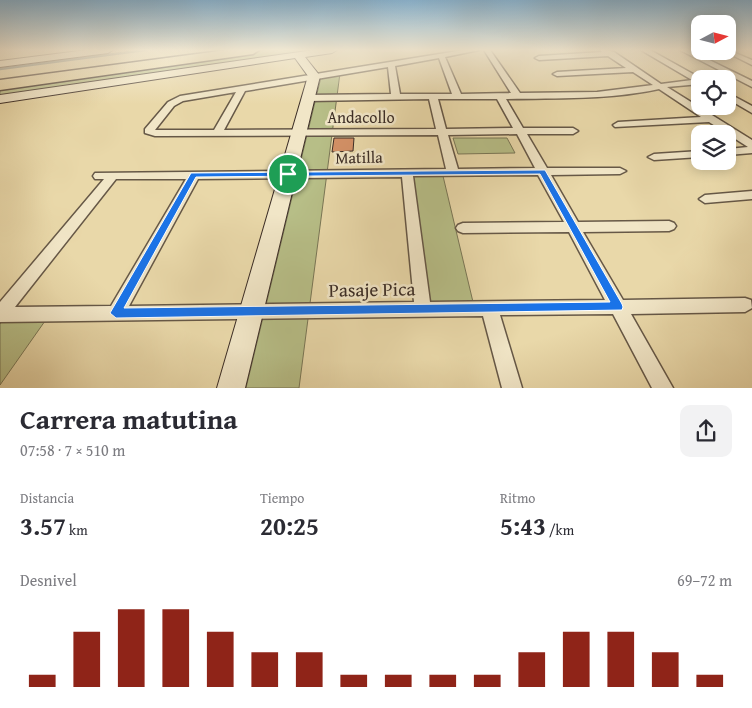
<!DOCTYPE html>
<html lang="es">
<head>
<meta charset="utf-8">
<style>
  :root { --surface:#fff; --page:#f2f2f3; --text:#2b2b33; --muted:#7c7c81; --accent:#8f2418 }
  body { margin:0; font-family:"Gentium Book Plus",serif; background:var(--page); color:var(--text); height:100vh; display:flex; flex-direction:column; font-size:19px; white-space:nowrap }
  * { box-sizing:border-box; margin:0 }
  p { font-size:16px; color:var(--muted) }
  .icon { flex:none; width:28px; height:28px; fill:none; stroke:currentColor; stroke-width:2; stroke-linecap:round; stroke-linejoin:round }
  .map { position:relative; height:388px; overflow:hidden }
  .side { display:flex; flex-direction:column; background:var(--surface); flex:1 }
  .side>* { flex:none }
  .needle { width:32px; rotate:83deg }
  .buttons { position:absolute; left:691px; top:15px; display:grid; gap:10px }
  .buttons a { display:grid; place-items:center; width:45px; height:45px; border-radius:10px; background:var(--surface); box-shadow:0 2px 12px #0003; font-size:25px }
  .pin { position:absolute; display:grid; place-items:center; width:42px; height:42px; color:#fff; margin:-21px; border:2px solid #fff; border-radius:50%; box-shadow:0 1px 5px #0007 }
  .round { display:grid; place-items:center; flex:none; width:52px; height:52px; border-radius:10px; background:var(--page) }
  .head { display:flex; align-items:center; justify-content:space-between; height:85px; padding:0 20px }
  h1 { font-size:28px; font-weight:700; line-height:38px }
  .metrics { display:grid; grid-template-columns:repeat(3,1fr); gap:8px; height:85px; padding:5px 20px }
  .metrics div { display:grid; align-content:center }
  .metrics b { font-size:25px; font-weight:700 }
  .metrics small { font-size:14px; font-weight:400 }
  .metrics p { font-size:14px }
  .chart { height:140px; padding:10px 20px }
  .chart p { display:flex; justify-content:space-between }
  .chart svg { width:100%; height:90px; margin-top:5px; stroke:var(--accent); stroke-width:6 }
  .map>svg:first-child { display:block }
  .green { fill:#b7be87; stroke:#797656 }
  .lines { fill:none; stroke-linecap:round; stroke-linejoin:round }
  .stream { stroke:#75807b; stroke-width:2.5 }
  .building { fill:#d49167; stroke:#3b2d26 }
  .street-casing { stroke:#665847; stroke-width:3 }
  .secondary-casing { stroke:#3b2d26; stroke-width:2 }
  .highway-casing { stroke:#3b2d26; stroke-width:3 }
  .street { fill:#f1e6c7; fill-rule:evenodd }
  .secondary { fill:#f1e6c7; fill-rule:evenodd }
  .highway { fill:#e9d8a9; fill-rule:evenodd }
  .route { fill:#1a73e8; stroke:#fff; fill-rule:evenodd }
  .labels { text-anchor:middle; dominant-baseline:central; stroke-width:5; stroke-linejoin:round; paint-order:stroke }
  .street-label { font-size:16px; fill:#3b2d26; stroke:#f1e6c7 }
  .near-street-label { font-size:19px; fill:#3b2d26; stroke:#f1e6c7 }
</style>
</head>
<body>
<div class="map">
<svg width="752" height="388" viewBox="0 0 752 388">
  <rect width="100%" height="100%" fill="#e9d8a9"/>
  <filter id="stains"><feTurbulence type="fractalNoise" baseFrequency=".004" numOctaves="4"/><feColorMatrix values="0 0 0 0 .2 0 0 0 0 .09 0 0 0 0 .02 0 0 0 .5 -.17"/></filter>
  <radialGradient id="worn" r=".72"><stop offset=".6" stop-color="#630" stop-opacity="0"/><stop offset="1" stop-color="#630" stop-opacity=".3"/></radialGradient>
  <path class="green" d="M266 50H322L0 97V87Z
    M340 73 299 388H246L321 77Z
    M453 138H507L515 153 458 154Z
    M409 176H443L473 302 426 303Z
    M45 321 0 385V324L2 322Z"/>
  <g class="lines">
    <path class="stream" d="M0 69 145 50"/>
  </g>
  <path class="building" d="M334 138H354L353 151 332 152Z"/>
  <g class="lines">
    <defs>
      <path id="street" d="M464 50H479L445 57 461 94 511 93 484 50H490L520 93 597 92 653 85 633 72 557 76 553 74 557 72 626 68 608 56 539 60 535 58 539 56 602 52 600 50H607L614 52 661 84 692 80 641 50H650L702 79H700V84L667 87 752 140V153L728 155V149L748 147 709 122 615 127 613 125 618 122 701 117 659 89C609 100 556 98 506 99L523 128H573L578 131 573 134H527L547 168H620L626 171 620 174 551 175 578 222 669 221 674 223 676 226 674 229 669 231 583 232 623 300 745 298 751 300 752 308 745 312 631 314 673 388H652L613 314 500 315 522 388H502L483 316 0 322V302L104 179H95L93 176 95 173 446 169 438 135 155 136 145 133V129L168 102 180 96ZM439 58 452 94H400L395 66ZM388 67 391 94 308 95 304 98 308 101 429 99 436 129 224 130 245 91ZM236 92 214 130H155L174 106 183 101ZM438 99H497L513 128 446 129ZM517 134 535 168 458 169 448 135ZM538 175 564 222 463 223 458 225 456 228 458 231 463 233 569 232 605 300 430 302 413 176ZM402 177 414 302 129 306 198 179ZM116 179H186L111 306 15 307Z
        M680 50H689L752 81V87Z
        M728 50 752 60V65L724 51Z
        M728 93 752 106V113L728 99Z
        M700 151V157L654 160 648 157 654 154Z
        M752 191V199L705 203 699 199 705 195Z"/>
      <path id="secondary" d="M87 50H113L108 53 0 67V61Z
        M314 50H337L332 53 305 57 320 76 245 388H217L308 76 295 58 0 103V95Z"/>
      <path id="highway" d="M227 50H259L253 54 0 90V80Z"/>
    </defs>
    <use href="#street" class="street-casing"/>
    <use href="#secondary" class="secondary-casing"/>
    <use href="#highway" class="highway-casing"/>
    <use href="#street" class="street"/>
    <use href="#secondary" class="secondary"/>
    <use href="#highway" class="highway"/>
  </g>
  <linearGradient id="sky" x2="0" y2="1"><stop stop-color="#89b5d3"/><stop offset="0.48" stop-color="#f5edd8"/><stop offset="1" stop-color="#f5edd8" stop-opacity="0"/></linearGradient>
  <rect width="752" height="104" fill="url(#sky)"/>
  <path class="route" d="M545 170 622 304 623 307 622 310 116 318 110 313 191 173ZM540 174 610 302 124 308 196 177Z"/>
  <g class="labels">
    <g class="street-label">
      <text x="361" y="117">Andacollo</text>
      <text transform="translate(359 157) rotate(-1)">Matilla</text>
    </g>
    <g class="near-street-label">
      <text transform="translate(372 289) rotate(-1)">Pasaje Pica</text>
    </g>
  </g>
  <rect width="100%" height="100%" filter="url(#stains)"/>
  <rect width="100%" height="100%" fill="url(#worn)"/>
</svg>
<div class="buttons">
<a><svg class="needle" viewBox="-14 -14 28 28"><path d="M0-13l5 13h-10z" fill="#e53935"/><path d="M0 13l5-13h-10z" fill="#7c7c81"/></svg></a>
<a><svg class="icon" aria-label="locate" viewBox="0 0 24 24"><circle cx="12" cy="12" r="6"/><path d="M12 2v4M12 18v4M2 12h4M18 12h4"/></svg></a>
<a><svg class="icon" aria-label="layers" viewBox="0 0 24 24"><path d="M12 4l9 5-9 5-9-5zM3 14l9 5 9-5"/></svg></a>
</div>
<div class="pin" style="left:288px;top:174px;background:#1e9e55"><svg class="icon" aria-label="arrive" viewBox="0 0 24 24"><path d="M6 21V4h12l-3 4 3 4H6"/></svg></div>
</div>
<section class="side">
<div class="head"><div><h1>Carrera matutina</h1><p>07:58 · 7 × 510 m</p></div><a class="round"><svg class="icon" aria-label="share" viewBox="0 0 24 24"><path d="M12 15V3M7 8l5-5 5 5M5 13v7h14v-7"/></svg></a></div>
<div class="metrics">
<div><p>Distancia</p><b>3.57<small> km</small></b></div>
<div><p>Tiempo</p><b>20:25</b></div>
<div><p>Ritmo</p><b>5:43<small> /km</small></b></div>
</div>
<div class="chart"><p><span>Desnivel</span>69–72 m</p>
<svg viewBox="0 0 160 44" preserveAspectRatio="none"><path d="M5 44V38M15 44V17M25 44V6M35 44V6M45 44V17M55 44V27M65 44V27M75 44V38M85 44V38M95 44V38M105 44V38M115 44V27M125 44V17M135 44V17M145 44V27M155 44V38"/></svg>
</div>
</section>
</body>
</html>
